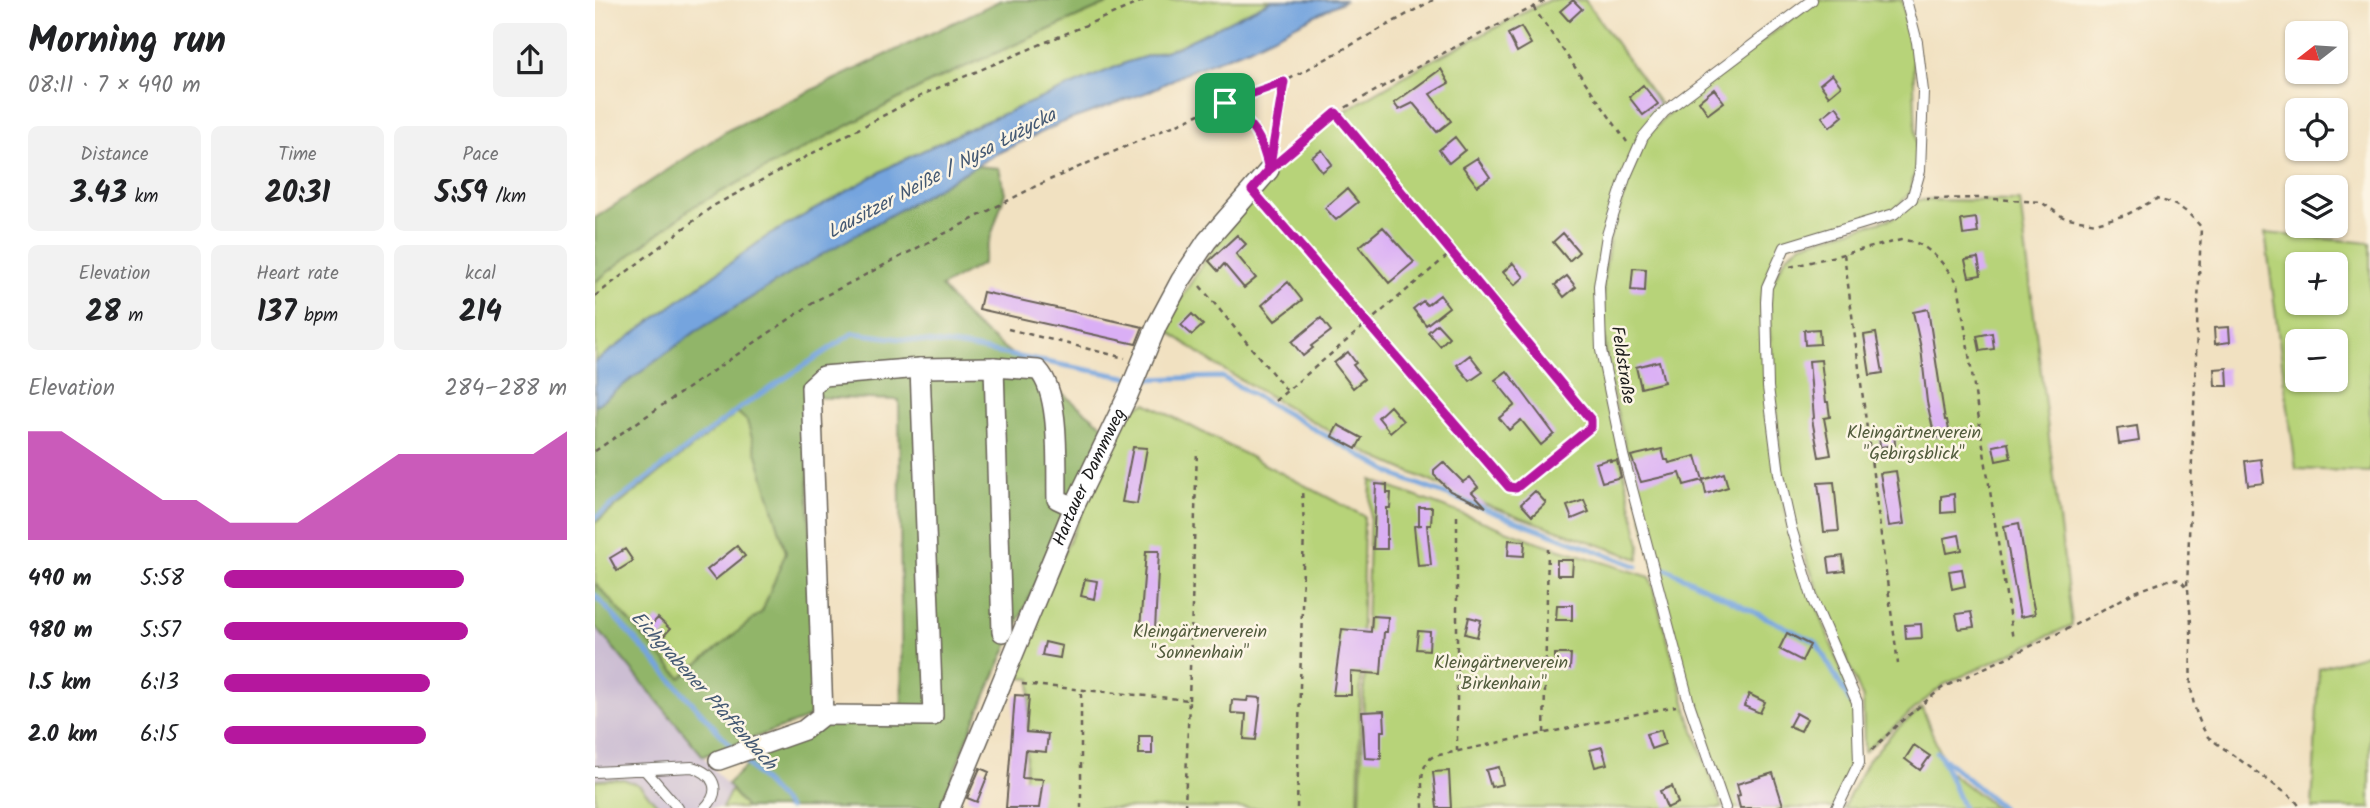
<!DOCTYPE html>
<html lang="en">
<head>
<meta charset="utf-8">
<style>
  :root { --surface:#fff; --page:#f2f2f2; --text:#202124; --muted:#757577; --accent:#b5179e }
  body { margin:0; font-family:Kalam,sans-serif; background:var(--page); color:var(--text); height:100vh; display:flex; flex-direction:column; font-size:26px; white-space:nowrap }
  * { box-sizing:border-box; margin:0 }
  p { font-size:23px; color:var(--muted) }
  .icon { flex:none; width:38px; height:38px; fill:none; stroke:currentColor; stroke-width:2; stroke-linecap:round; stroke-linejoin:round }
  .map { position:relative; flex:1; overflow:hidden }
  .sheet { display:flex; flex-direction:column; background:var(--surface); width:595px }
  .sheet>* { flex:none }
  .needle { width:46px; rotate:253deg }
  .controls { position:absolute; left:1690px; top:21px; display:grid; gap:14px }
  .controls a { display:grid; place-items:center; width:63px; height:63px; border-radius:10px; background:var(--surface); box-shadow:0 2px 5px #0004; font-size:35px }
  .pin { position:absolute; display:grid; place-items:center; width:60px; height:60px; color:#fff; margin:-30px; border-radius:14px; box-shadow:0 4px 10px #0006 }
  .round { display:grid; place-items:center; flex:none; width:74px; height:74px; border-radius:10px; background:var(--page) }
  .summary { display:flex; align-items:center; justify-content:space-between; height:119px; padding:0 28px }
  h1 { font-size:38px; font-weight:600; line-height:52px }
  .figures { display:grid; grid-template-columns:repeat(3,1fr); gap:10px; height:119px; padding:7px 28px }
  .figures div { display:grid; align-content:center; border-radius:10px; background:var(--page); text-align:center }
  .figures b { font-size:30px; font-weight:600 }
  .figures small { font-size:19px; font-weight:400 }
  .figures p { font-size:19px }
  .chart { height:196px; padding:14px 28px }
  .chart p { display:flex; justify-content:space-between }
  .chart svg { width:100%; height:126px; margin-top:7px; fill:var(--accent); opacity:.7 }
  ul { padding:0 28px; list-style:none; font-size:23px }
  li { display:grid; grid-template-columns:112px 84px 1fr; align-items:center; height:52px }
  li i { height:18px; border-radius:9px; background:var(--accent) }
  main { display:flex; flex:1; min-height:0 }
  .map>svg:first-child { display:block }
  .industrial { fill:#ccbed3 }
  .green { fill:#b7d379; stroke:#6a784a; stroke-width:2; fill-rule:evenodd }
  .forest { fill:#91b569; stroke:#566842; stroke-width:2 }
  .water { fill:#74a4de; stroke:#48607d; stroke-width:2 }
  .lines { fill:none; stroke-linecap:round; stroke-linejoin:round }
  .stream { stroke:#74a4de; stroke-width:5 }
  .building { fill:#daaff5 }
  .lane-casing { stroke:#676156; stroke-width:12 }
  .street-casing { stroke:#676156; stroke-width:22 }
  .path { stroke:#676156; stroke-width:2.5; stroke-dasharray:5 5; stroke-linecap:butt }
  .lane { stroke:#fff; stroke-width:10 }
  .street { stroke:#fff; stroke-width:19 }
  .route-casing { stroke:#fff; stroke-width:14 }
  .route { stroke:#b5179e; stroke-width:9 }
  .labels { text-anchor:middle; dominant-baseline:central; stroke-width:5; stroke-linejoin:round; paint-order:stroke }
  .street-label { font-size:18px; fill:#1c1c1c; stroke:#fcf5e5 }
  .park-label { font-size:18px; fill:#525c3d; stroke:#fcf5e5 }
  .water-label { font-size:19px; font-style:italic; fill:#445973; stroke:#fcf5e5 }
</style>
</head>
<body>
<main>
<section class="sheet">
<div class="summary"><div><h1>Morning run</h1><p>08:11 · 7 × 490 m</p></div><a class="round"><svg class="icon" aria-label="share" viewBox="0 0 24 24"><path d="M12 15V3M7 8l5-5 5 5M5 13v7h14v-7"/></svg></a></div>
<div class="figures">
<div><p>Distance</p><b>3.43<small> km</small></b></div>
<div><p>Time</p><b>20:31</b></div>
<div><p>Pace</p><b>5:59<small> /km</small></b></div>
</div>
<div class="figures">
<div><p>Elevation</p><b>28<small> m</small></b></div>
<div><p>Heart rate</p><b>137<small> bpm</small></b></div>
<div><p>kcal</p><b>214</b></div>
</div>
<div class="chart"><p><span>Elevation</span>284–288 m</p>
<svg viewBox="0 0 160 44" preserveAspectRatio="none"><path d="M0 44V6L10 6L20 14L30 22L40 30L50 30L60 38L70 38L80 38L90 30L100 22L110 14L120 14L130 14L140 14L150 14L160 6V44z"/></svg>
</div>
<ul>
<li><b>490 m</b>5:58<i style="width:70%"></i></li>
<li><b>980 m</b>5:57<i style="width:71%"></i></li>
<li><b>1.5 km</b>6:13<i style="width:60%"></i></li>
<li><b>2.0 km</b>6:15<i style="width:59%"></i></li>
</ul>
</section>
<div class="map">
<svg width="1775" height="808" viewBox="0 0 1775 808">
  <rect width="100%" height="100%" fill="#fcf5e5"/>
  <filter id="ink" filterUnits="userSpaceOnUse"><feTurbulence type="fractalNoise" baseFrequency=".0143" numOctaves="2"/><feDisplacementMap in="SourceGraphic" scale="14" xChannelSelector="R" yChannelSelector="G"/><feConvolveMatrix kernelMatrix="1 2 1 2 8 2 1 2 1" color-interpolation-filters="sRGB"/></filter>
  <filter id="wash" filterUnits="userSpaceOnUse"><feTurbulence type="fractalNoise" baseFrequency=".00686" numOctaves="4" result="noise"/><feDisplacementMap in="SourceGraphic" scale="28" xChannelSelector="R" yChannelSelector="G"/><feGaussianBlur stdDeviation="1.57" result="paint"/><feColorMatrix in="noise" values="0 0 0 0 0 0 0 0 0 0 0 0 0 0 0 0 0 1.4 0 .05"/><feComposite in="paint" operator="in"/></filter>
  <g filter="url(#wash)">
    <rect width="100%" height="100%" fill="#f1e1c1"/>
    <path class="industrial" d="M0 626 108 756 151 808H0Z"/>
    <path class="green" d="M521 0H677L582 47 533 62 384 124 300 164 171 237 0 362V282L99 206 338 81Z
      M954 0H990L1067 107 1054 121 1044 137 1008 238 1009 380 1045 545 1044 559 883 502 778 456 622 366 568 327 617 249 680 171 743 115 834 62Z
      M1221 0H1307L1318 57 1322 164 1314 194 1300 209 1191 244 1176 263 1166 300 1175 439 1196 536 1259 705 1261 761 1239 808H1132L1095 698 1059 566 1014 378 1006 297 1015 237 1048 140 1074 113Z
      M1320 200 1425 201 1477 625 1348 685 1269 752 1268 699 1201 535 1186 468 1174 321 1175 287 1191 257 1206 244 1298 218Z
      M1670 233 1775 243V472L1701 469ZM1741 264V303H1703V264ZM1741 341V380H1703V341Z
      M551 403 769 516 763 808H428L436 679 413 677 533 410Z
      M143 412 152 419 191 552 167 612 86 678 0 583V523Z
      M776 480 943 542 1055 577 1095 720 1127 808H765Z
      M1775 653V808H1717L1724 668Z
      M1327 708 1352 770 1401 808H1248L1272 762 1299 731Z
      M28 779 44 785 66 808H0V780Z
      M136 790 151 808H127Z"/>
    <path class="forest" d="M406 0H521L338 81 99 206 0 282V218L133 130Z
      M381 166 404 168 410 193 387 264 346 287 376 322 510 427 379 722 345 808H151L132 784 162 756 235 721 307 722 304 400 211 397 220 710 211 719 108 756 0 626V583L86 678 167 612 191 552 152 421 142 412 0 523V406L100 332 221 258Z"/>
    <path class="water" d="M677 0H751L654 48 595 71 553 92 466 123 403 153 221 258 100 332 0 406V362L171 237 300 164 384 124 533 62 582 47Z"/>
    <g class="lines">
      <path class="stream" d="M546 379 627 377 804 477 1042 566
        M0 518 145 408 258 333 372 347 536 378
        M1066 566 1221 642 1255 702
        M0 595 139 749
        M1341 752 1407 808
        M145 756 193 808
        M1347 759 1368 808"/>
    </g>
    <g id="blocks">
      <path class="building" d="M978 0 987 9 974 21 965 11Z
        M926 27 936 44 922 52 913 34Z
        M846 69 854 83 835 94 856 121 842 132 818 103 804 110 799 103Z
        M1237 74 1246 86 1234 96 1225 84Z
        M1048 85 1063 104 1048 115 1034 97Z
        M1119 89 1129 102 1113 114 1104 101Z
        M1241 106 1248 116 1235 127 1227 117Z
        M860 137 870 150 854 163 844 150Z
        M727 150 737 164 727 172 717 157Z
        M882 158 895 177 882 186 868 167Z
        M752 189 763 202 741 220 730 208Z
        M1381 218 1383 233 1368 235 1366 220Z
        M788 227 819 262 794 283 764 247Z
        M968 233 984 252 974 261 958 242Z
        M642 235 651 244 641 254 661 278 649 288 629 264 623 271 614 261Z
        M1383 258 1386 275 1374 277 1370 260Z
        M918 263 929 277 920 285 908 272Z
        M1038 268 1051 269 1050 291 1036 290Z
        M972 276 981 287 969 297 960 285Z
        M693 282 707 300 680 321 667 305Z
        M388 292 548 327 547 329 541 344 384 309Z
        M845 295 854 307 831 325 818 309 828 301 832 305Z
        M1333 309 1350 420H1352L1355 435 1340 438 1332 402 1326 348 1318 312Z
        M597 314 608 325 597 335 586 325Z
        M726 318 736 331 716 346 718 348 708 356 697 342Z
        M842 324 854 337 845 346 833 332Z
        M1634 327 1635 342 1620 344 1619 328Z
        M1224 329 1225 344 1210 345 1209 330Z
        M1281 333 1288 373 1275 375 1269 335Z
        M1397 333 1399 349 1385 351 1382 336Z
        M753 352 761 363 758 365 769 379 758 388 739 363Z
        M875 355 888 372 875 381 862 365Z
        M1226 360 1231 402H1233L1235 417 1229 418 1236 455 1224 457 1217 419 1219 418 1214 361Z
        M1064 361 1069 382 1046 388 1041 367Z
        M1632 368 1633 386H1620L1619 369Z
        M912 371 959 434 946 445 926 420 914 430 904 418 920 405 900 380Z
        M795 406 808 421 795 432 783 417Z
        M743 425 767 438 761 449 737 436Z
        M1542 426 1544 441 1524 444 1522 429Z
        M1299 431 1300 445 1285 447 1284 432Z
        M1413 443 1416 458 1401 461 1398 446Z
        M538 447 552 448 542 504 527 502Z
        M1067 449 1070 460H1073L1074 463 1101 456 1108 480 1089 485 1085 473 1046 482 1036 456Z
        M1015 459V461L1022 460 1026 477 1007 482 1001 463Z
        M1666 459 1669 483 1653 485 1650 461Z
        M848 462 868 482 875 477 883 487 877 492 891 507 855 491 839 475V470Z
        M1301 471 1309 524 1294 526 1285 473Z
        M1129 473 1133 487 1111 494 1108 480Z
        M1239 482 1244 531 1229 532 1223 483Z
        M781 484 792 485V493H796L795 508H792V549H778Z
        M940 491 951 503 937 516 926 504Z
        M1359 494 1360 512 1346 513V496Z
        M989 500 994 512 977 519 972 506Z
        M824 507H837L836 525H832L836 565 823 566 819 526 827 525H824Z
        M1424 523 1436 599H1437L1440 614 1425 617 1409 526Z
        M1364 535 1367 550 1352 553 1349 538Z
        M914 540 930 541 929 556 913 555Z
        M142 546 150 556 120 580 112 570Z
        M30 549 38 561 22 571 15 558Z
        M551 551H564L560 630 545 629Z
        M1248 556 1250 571 1235 573 1233 558Z
        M962 560H978L977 575H962Z
        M1367 569 1370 586 1357 589 1354 571Z
        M490 579 502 581 499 599 486 596Z
        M962 605H977V620H961Z
        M1376 612 1379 627 1364 629 1361 614Z
        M777 616 793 617 792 632H789L786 674 756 672V695H738L747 629 776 632Z
        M874 617 886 620 882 637 870 634Z
        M63 618 75 629 65 640 53 628Z
        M1326 624 1327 638 1311 639 1310 625Z
        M823 631 835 632 834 650 821 649Z
        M1192 633 1215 645 1207 661 1184 649Z
        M450 642 467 646 465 658 447 655Z
        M960 654H976L975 669H960Z
        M1154 694 1170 702 1165 713 1149 706Z
        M420 695 434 696 431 732 453 734 451 752 430 750 427 778 448 779 444 808H411Z
        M653 697 666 698 661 740 649 739 651 714 636 713 637 700 652 701Z
        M789 711 790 731H786V759L770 758 767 712Z
        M1201 713 1212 719 1206 731 1194 726Z
        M1066 730 1070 744 1056 749 1051 734Z
        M544 736H557V754H544Z
        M1319 745 1335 756 1325 770 1310 759Z
        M1007 747 1012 764 1000 767 995 750Z
        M904 767 908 784 896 787 891 770Z
        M385 768 394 772 382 802 372 798Z
        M854 771 856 808H842L838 772Z
        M1178 773 1188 805 1179 808H1145L1142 796 1145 795 1142 784Z
        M1077 786 1083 803 1072 808 1065 791Z"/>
    </g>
  </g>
  <g filter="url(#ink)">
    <use href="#blocks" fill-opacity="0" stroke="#676156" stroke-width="2"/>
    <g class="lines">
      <defs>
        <path id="lane" d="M50 770 83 808
          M0 772 97 767C118 773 128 790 110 808
          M1130 808 1094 703 1028 455 1006 350 1004 286 1012 235 1030 178 1048 137 1069 112 1217 0
          M1242 808 1264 763 1262 702 1218 600 1196 528 1184 474 1173 387 1171 302 1172 287 1190 247 1299 214 1317 199 1325 171 1328 91 1322 42 1311 0"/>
        <g id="street">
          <path d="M399 367 407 632"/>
          <path d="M228 715 338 716 325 368"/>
          <path d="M124 760 209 730 228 715 216 387 228 376 325 368 399 367 443 370C466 394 461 465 462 499L479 507"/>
          <path id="s1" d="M355 808 479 507 533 395 562 325 586 280 612 241 674 170"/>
        </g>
      </defs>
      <use href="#lane" class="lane-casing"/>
      <use href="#street" class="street-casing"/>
      <path class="path" d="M938 7 1032 142
        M630 103 655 124 670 153
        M677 153 689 82
        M689 158 741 113 835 60 952 0
        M669 203 914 487H921L996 427V420L741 113
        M1249 254 1303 664
        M1195 267 1306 240C1332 240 1348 264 1363 283L1418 640
        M605 286 692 391
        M0 296 118 206 331 93 550 0
        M413 329 530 358
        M680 401 857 252
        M0 451 224 299 443 185 630 103 689 82 838 0
        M1593 589C1594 602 1596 615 1596 628 1597 670 1589 698 1613 737L1699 799 1706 808
        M427 684 594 700 590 808
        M594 700 602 450
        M949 733 953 549
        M1277 750 1303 724 1347 688 1474 628 1540 592 1576 579 1585 580 1592 588 1606 227C1592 210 1583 204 1561 199L1531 215 1501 223 1468 217 1446 202 1385 198 1331 199
        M862 751V516
        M486 808V690
        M702 808 709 526 707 490
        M828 808C828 791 822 765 839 756L1081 706"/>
      <use href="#lane" class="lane"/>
      <use href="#street" class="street"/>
    </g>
  </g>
  <g class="lines" filter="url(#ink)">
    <defs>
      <path id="route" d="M630 103C658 124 667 136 674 170L657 190 914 487 921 488 996 427V420L741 113 674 170 689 82 630 103"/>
    </defs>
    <use href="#route" class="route-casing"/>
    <use href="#route" class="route"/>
  </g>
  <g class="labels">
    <g class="street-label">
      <text transform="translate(1027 365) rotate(81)">Feldstraße</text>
      <text stroke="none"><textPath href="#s1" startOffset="359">Hartauer Dammweg</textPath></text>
    </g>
    <g class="park-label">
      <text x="1319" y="433">Kleingärtnerverein<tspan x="1319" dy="21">"Gebirgsblick"</tspan></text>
      <text x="605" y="632">Kleingärtnerverein<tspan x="605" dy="21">"Sonnenhain"</tspan></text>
      <text x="906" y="663">Kleingärtnerverein<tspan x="906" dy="21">"Birkenhain"</tspan></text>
    </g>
    <g class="water-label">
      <text transform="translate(347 174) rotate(-28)">Lausitzer Neiße / Nysa Łużycka</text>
      <text transform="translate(108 691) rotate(48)">Eichgrabener Pfaffenbach</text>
    </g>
  </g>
</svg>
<div class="controls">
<a><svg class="needle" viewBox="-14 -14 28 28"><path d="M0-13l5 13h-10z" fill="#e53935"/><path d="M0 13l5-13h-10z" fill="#757577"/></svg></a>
<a><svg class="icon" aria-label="locate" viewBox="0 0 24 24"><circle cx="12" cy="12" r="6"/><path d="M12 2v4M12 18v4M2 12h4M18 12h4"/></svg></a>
<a><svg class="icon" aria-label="layers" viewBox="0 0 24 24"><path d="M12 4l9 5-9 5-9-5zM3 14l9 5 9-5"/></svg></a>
<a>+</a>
<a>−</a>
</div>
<div class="pin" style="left:630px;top:103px;background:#1e9e55"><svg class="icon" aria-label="arrive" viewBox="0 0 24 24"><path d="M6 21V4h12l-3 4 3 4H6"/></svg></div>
</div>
</main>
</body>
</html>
